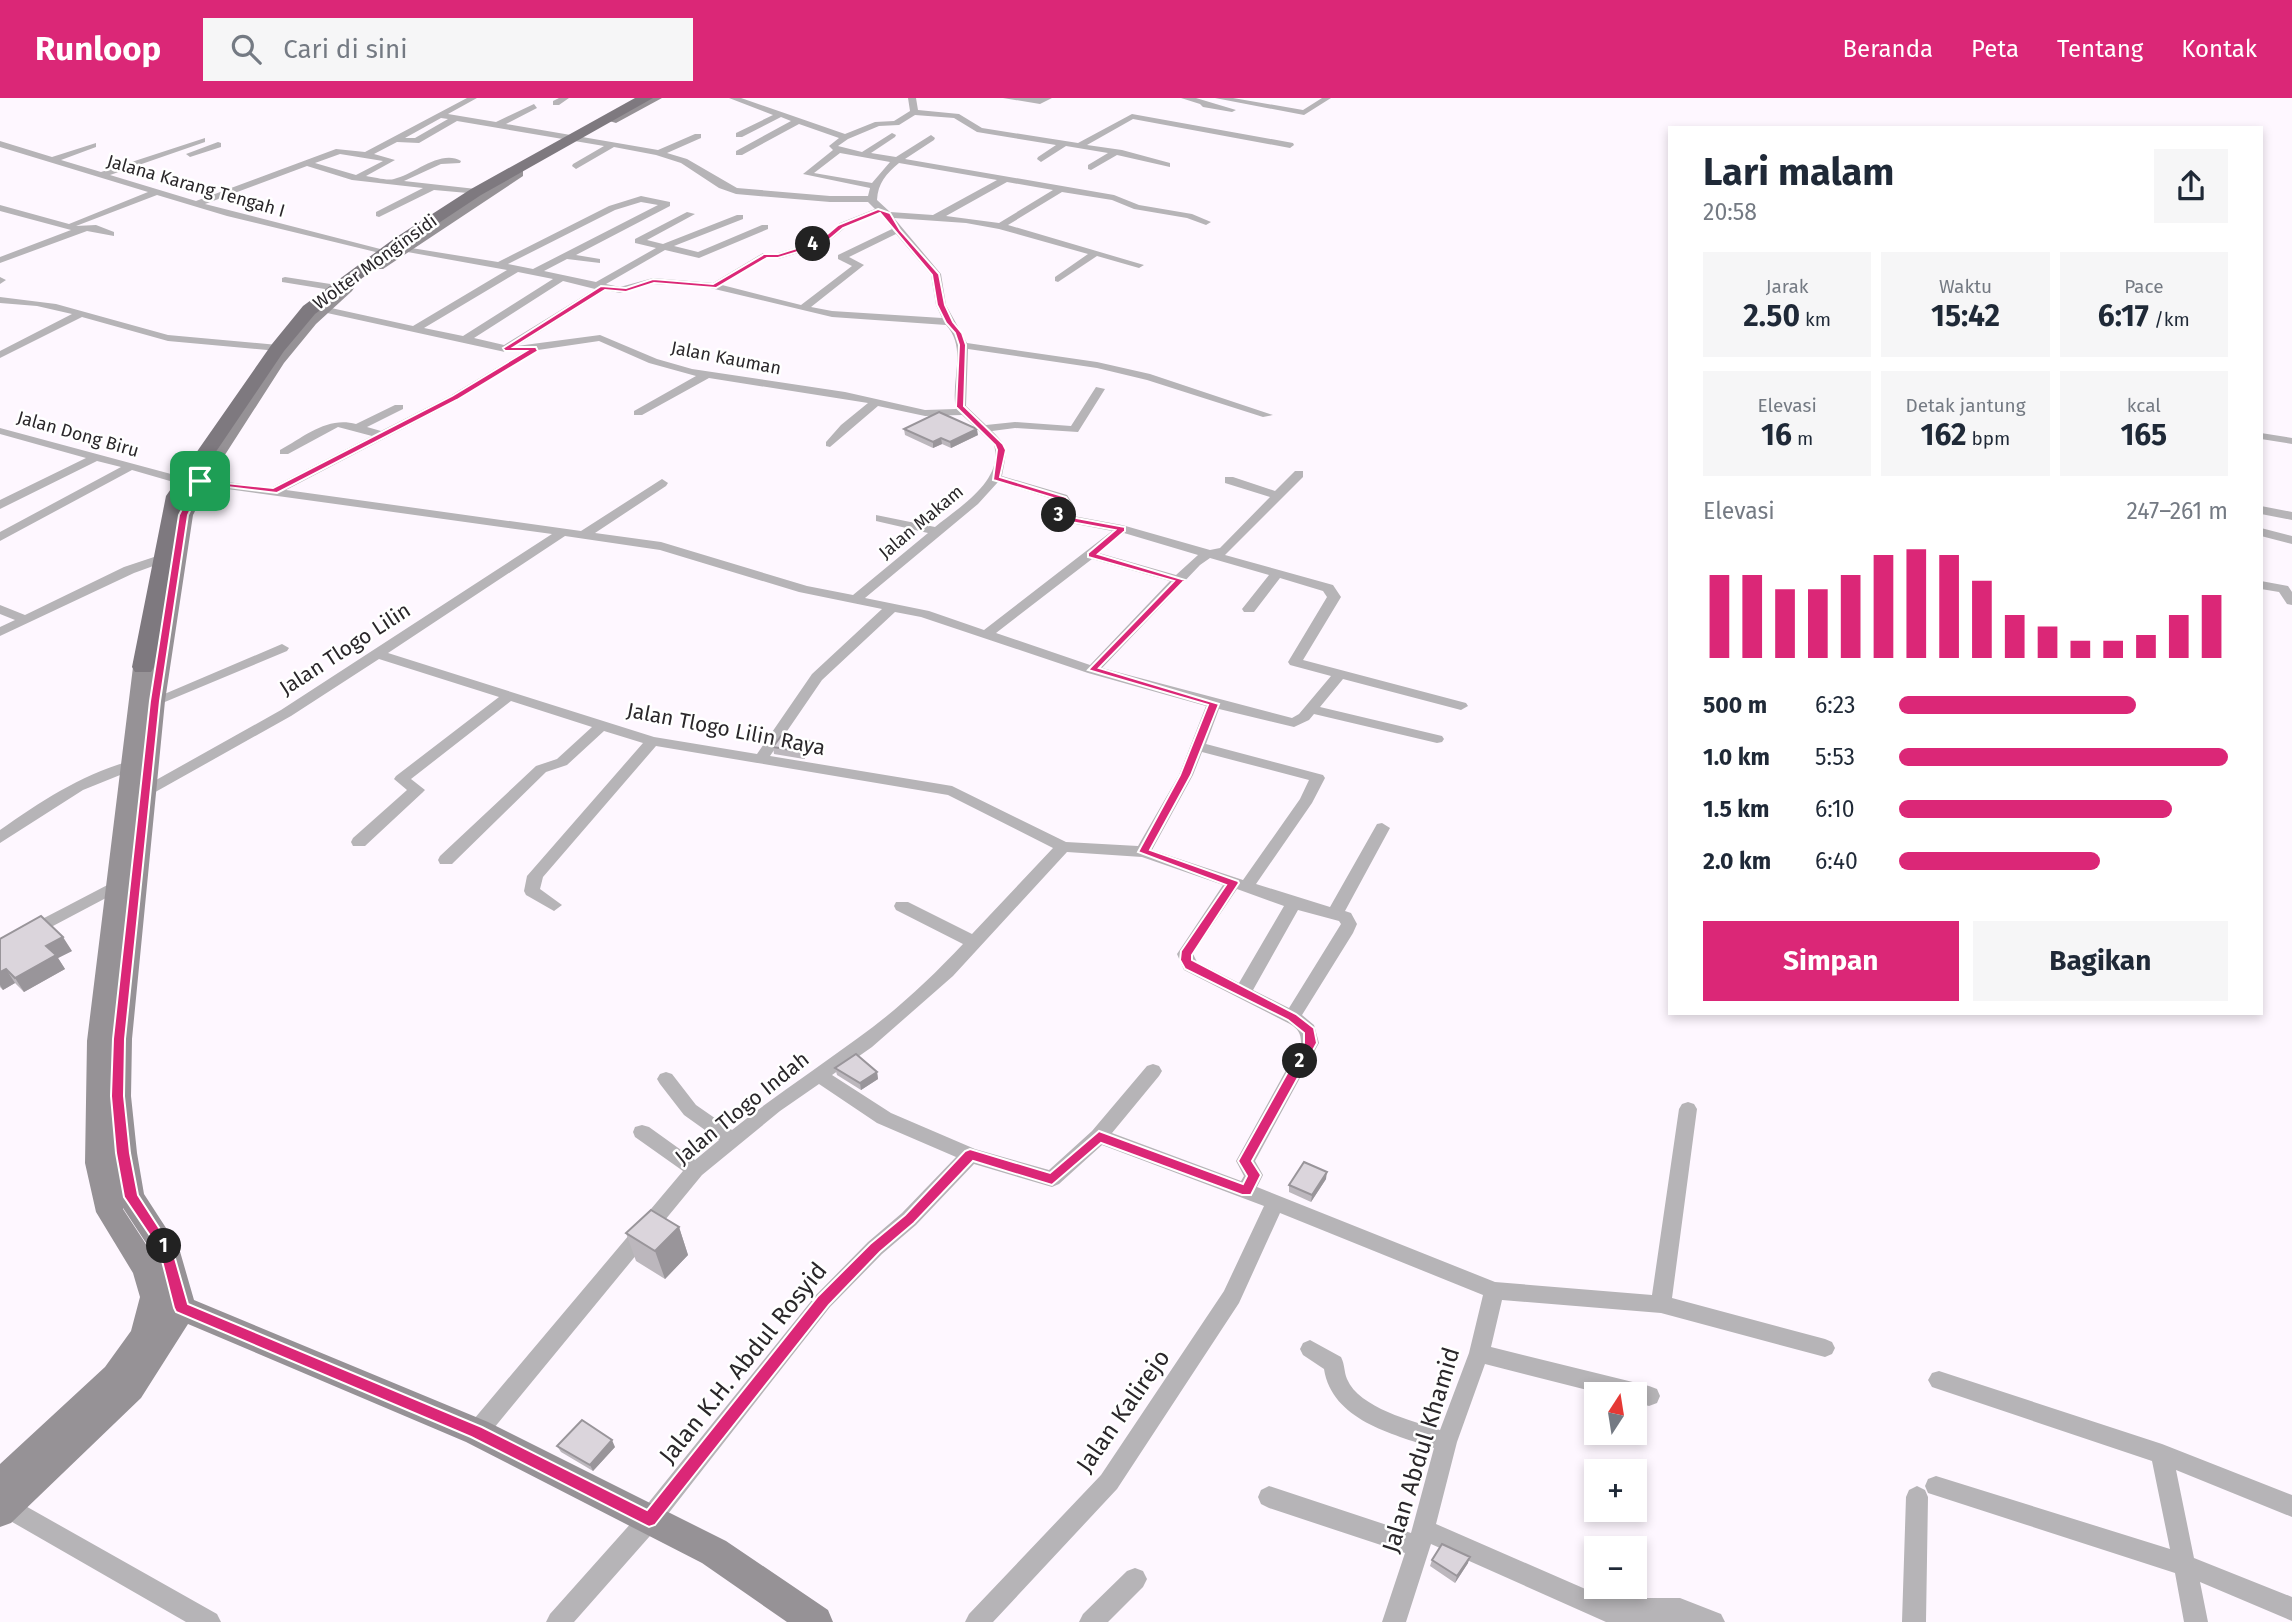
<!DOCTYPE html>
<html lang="id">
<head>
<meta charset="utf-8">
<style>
  :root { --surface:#fff; --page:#f6f6f7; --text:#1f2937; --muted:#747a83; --accent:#db2777 }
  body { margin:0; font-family:"Fira Sans",sans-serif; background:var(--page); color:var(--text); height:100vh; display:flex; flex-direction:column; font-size:26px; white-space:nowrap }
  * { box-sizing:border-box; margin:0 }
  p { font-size:23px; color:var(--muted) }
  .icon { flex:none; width:38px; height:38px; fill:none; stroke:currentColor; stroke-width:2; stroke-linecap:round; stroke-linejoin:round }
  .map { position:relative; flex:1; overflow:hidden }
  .panel { position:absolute; left:1668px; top:28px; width:595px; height:889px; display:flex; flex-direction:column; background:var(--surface); border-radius:0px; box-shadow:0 4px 10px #0003 }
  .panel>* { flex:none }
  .needle { width:46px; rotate:12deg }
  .tools { position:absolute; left:1584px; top:1284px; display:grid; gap:14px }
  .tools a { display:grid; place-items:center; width:63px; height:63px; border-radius:0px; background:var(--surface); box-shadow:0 4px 10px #0003; font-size:35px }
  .pin { position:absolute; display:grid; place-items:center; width:60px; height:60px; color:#fff; margin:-30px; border-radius:14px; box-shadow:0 4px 10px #0006 }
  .km { position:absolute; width:35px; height:35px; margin:-18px; border-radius:50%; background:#222; color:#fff; font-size:19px; line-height:35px; text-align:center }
  .round { display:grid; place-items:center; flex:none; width:74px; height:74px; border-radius:0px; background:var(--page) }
  .overview { display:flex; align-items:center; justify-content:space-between; height:119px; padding:0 35px }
  h1 { font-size:38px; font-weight:700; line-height:52px }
  .stats { display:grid; grid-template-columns:repeat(3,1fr); gap:10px; height:119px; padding:7px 35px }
  .stats div { display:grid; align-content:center; border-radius:0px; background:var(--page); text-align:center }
  .stats b { font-size:30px; font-weight:700 }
  .stats small { font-size:19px; font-weight:400 }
  .stats p { font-size:19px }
  .chart { height:196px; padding:14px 35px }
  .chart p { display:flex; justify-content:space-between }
  .chart svg { width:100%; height:126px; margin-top:7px; stroke:var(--accent); stroke-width:6 }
  .primary-button { display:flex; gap:14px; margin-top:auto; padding:14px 35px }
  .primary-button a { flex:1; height:80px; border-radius:0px; background:var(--accent); color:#fff; font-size:28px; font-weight:700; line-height:80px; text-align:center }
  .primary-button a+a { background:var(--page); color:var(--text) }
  ul { padding:0 35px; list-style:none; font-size:23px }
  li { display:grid; grid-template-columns:112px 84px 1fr; align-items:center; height:52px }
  li i { height:18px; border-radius:9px; background:var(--accent) }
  header { display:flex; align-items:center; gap:42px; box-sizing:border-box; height:98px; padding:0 35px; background:var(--accent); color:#fff }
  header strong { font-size:33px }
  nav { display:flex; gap:38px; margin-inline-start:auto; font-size:24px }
  .search { width:490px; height:63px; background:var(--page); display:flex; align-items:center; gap:18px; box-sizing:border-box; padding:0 24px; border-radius:0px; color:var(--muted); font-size:26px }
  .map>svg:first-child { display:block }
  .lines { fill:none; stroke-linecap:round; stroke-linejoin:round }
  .street { fill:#b6b4b7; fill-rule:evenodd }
  .secondary { fill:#969296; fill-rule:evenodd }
  .primary { fill:#7e797f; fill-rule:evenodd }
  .wall { fill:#bcb7bd }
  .shaded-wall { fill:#99959a }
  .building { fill:#dbd5dc; stroke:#99959a; stroke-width:2 }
  .route { fill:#db2777; stroke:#fff; stroke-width:2; fill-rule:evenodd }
  .labels { text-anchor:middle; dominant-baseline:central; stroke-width:5; stroke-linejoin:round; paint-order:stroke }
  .far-street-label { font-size:18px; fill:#2a272a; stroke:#fff }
  .street-label { font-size:21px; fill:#2a272a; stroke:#fff }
  .near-street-label { font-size:24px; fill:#2a272a; stroke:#fff }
</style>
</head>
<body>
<header>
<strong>Runloop</strong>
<div class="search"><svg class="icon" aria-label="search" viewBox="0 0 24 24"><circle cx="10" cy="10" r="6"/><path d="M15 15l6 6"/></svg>Cari di sini</div>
<nav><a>Beranda</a><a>Peta</a><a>Tentang</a><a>Kontak</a></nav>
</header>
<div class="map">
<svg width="2292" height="1524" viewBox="0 0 2292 1524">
  <rect width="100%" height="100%" fill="#fef7ff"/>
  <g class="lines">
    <path class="street" d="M467 0H477L448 16 496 24 534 6 537 10 506 26 658 52 695 36H701V40L667 55 687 61 737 90 830 98H868L870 90 803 76 833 52 829 48 839 40 799 26 742 57H736V53L791 23 781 19 742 39H736V35L773 17 729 0H741L845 36 875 24 894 23 910 13 908 0H916L918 12 959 16 982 30 1078 45 1132 16 1293 45 1294 47 1290 50 1133 21 1087 47 1122 52 1170 65V69L1117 57 1091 72 1088 71V67L1108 55 1066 48 1041 64 1037 61 1038 59 1056 47 977 34 954 20 915 17 899 27 879 28 848 41 838 48 862 54 892 35 896 37 895 39 871 55 896 59 931 37 935 40 934 42 905 61 1114 97 1139 107 1192 116 1211 124 1206 127 1187 120 1134 111 1112 102 1062 94 1008 127 1144 167 1139 170 1097 158 1058 184 1055 183V179L1088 156 999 131 966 125 894 120 941 176 946 207 967 245 1097 264 1150 276 1273 317 1263 319 1147 282 1097 270 968 251 966 308 986 327 1015 324 1071 328 1096 289 1105 291 1078 334 1015 330 992 333C1010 350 1006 355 1002 378L1067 397 1073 406 1066 415 1068 417 1122 427 1210 452 1220 450 1270 399 1225 385V379H1233L1275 393 1295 373H1303V379L1225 457 1333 487 1341 499 1303 562 1466 605 1468 608 1461 612 1343 581 1320 609 1442 638 1444 641 1442 644 1437 645 1314 616 1309 622 1294 629 1219 611 1206 646 1323 677 1325 680 1312 705 1256 786 1330 809 1377 726 1382 725 1390 730 1345 813 1351 815 1357 826 1353 835 1302 917 1314 927 1319 945 1255 1063 1263 1077 1257 1089 1495 1184 1652 1197 1679 1011 1682 1006 1688 1004 1694 1006 1697 1011 1672 1200 1825 1241 1832 1244 1835 1250 1832 1256 1825 1259 1661 1215 1502 1202 1491 1249 1649 1288 1657 1291 1660 1298 1657 1305 1649 1308 1634 1304V1297H1607L1485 1266 1457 1344 1436 1426 1606 1500H1680L1721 1516 1725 1524H1606L1431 1446 1406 1524H1382L1405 1455 1269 1410 1261 1406 1258 1399 1261 1392 1269 1388 1411 1435 1434 1350C1392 1336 1332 1322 1324 1271L1303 1257 1300 1251 1303 1245 1310 1242 1341 1259C1345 1267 1344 1274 1347 1281 1359 1310 1413 1323 1440 1332L1469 1255 1483 1197 1280 1115 1239 1205 1117 1391 993 1524H965L969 1516 1101 1377 1224 1193 1264 1108 1102 1047 1059 1086 1052 1089 974 1066 916 1127 882 1156 830 1209 657 1430 574 1524H546L550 1516 641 1414 816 1197 868 1144 902 1115 956 1059 877 1025 819 986 780 1013 702 1077 485 1341 477 1344 469 1341 466 1334 469 1327 683 1073 635 1039 633 1034 635 1029 642 1027 649 1029 695 1062 719 1042 684 1017 660 986 657 981 660 976 666 974 672 976 696 1007 732 1032C773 999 816 971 858 940 896 913 931 880 963 846L896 812 894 808 896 804H908L972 836 1053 750 948 697 656 648 543 779 540 791 562 807 554 813 526 797 524 793 527 778 643 645 604 633 567 667 546 674 452 766H440L438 762 440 758 536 668 557 661 592 629 511 603 411 681 425 692 422 695 365 748H353L351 744 353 740 407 692 394 681 396 678 499 599 379 561 291 618 150 697H140L137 694 140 691 281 612 552 436 170 383 132 372 0 443V434L121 369 97 363 0 411V402L86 360 0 336V330L171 376 271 390 372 338 338 329 288 356H280V352C305 338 328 318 356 326L395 307H403V311L367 329 381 333 450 298 523 254H505L318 213V209L322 208 413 228 507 172 402 153 397 150 399 148 498 164 609 108 641 98 670 104V108L576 157 600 161V165L567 161 544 173 596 184 656 150 635 145V141L687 114 695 116 647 142 663 146 737 117H743V121L674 148 698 154 762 127H768V131L699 160 665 152 606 186 620 189 653 180 713 185 763 155H778L818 143 840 125 875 111 868 104H830L736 96 719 90 681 65 656 57 614 49 576 71 572 68 573 66 604 48 457 23 419 45 397 44 374 56 395 62 366 78C374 79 387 83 394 81 414 77 440 51 461 63L460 65 441 66 404 83 476 91 479 92V96L434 92 379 119 376 118V114L423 90 352 82 307 68 205 106 388 153V157L227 118 157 97 76 128 96 127 114 134V138L87 133 0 165V159L71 132 0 113V107L69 126 148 94 0 49V43L52 59 96 45V49L61 62 101 74 205 40V44L110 77 196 103 336 51 365 54ZM441 20 448 21 415 40H405ZM840 55 890 64 872 85 814 75ZM340 56 383 63 356 77 315 65ZM899 65 997 82 933 117 890 114 877 102C878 85 886 76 899 65ZM1007 84 1053 92 999 125 946 118ZM641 104 658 107 533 171 508 166 615 112ZM880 115 892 131 838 157V161L852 168 801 207 722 187 768 160 778 161 824 147 846 129ZM896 136 931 177 936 207 942 220 832 213 811 209 864 167 849 159ZM518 174 553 181 463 238 424 230ZM563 183 595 191 504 247 474 240ZM653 186 706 189 832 219 946 227C968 251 950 282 956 311L925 312 845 294 692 271 657 261 600 237 517 248 606 192 620 195ZM599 243 649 265 696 278 634 313V317H642L709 280 868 305 841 327 826 344V348L830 349 878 308 925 318 962 317 994 347C1004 383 959 409 935 429L876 417V423L928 435 853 497 807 488 661 444 595 435 666 388 668 385 662 381 581 433 286 392 458 302 538 252ZM998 384 1059 403 1061 406 1053 415 1060 423 1112 433 984 532 929 513 865 500 978 406ZM1124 435 1198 457 1176 477 1099 455ZM565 438 660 452 799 494 882 511 812 576 757 656 654 639 388 555ZM1210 460 1269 477 1242 511 1244 514H1254L1280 480 1323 493 1327 499 1288 564 1290 567 1331 578 1299 616 1292 620 1102 570 1200 467ZM1092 461 1170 483 1090 567 996 535ZM895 514 921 519 1088 575 1206 608 1179 677 1138 748 1066 744 952 688 770 658 822 582ZM1202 654 1309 682 1300 701 1243 782 1152 752 1193 677ZM1067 754 1142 759 1223 787 1177 856 1184 872 1290 926C1298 931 1301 935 1301 945L1236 1063 1244 1078 1241 1083 1112 1035 1159 978 1162 973 1159 968 1153 966 1147 968 1092 1033 1049 1072 975 1051 891 1015 832 977 872 949 953 878ZM1237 791 1284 808 1239 885 1197 864 1193 856ZM1298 812 1339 823 1341 826 1289 910 1253 892Z
      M559 0H569L559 7H553V3Z
      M1003 0H1052L1040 6Z
      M1181 0H1196L1236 12 1232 14 1203 9 1200 6Z
      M1215 0H1233L1303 12 1322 0H1331L1304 17Z
      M218 44 221 45V49L190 59 186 56Z
      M0 179 6 182 0 186Z
      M285 179 337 187 342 190 337 193 282 184V180Z
      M0 199 56 206 168 237 278 247 283 250 278 253 168 243 82 219 0 260V253L72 216 37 208 0 205Z
      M2261 335 2292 340V346L2261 341Z
      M2261 408 2292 414V422L2261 416Z
      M2261 430 2292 438V446L2261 438Z
      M163 456 169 460 167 463 134 475 0 538V529L15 522 0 516V507L25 517 124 469Z
      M2261 483 2288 488 2292 494V507L2287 506 2279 494 2261 491Z
      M282 546 289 550 287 553 160 606 155 607 148 603Z
      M130 663 137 668 135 671 83 692 0 745V732C40 704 82 676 130 663Z
      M117 782 125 787 123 791 0 856V843Z
      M1939 1273 2162 1346 2292 1397V1419L2176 1372 2194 1460 2292 1499V1523L2200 1484 2208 1524H2184L2175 1475 1928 1395 1925 1388 1928 1381 1936 1378 2170 1451 2152 1363 1932 1289 1928 1282 1932 1275Z
      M1917 1388 1925 1392 1928 1399 1926 1524H1902L1906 1399 1909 1392Z
      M6 1397 217 1516 221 1524H186L0 1417V1400Z
      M1135 1470 1143 1473 1147 1481 1143 1489 1108 1524H1079L1083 1516 1127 1473Z"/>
    <path class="secondary" d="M647 0H662L616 25 606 22Z
      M519 71 523 72V78L383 171H373L371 168Z
      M347 186 354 190 352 193 316 226 284 265 221 363 193 417 165 603 132 941 131 998 137 1055 144 1096 179 1150 194 1202 488 1324 726 1443 828 1512 833 1524H787L702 1465 466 1344 188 1226 141 1300 11 1425 0 1429V1366L105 1269 131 1233 140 1199 133 1175 96 1114 85 1065 87 943 133 569 136 565 143 563 151 566C159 517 163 466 175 419 186 376 306 196 347 186ZM123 1110 152 1154 153 1157 123 1111Z"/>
    <path class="primary" d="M635 0H653L481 97 407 146 315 216 284 253 186 398 154 569 151 574H135L132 569 166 398 272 246 303 208 395 140 471 91Z"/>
  </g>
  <path class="wall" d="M904 331 978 337 951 350 942 346 933 350 905 337Z
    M773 649 812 650 804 661 774 656Z
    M0 841 72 853 58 860 65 871 24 894 15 885 3 892 0 889Z
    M835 970 877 974 878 981 861 992 837 977Z
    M1326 1081 1311 1104 1289 1094V1087Z
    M679 1129 688 1157 665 1181 636 1163 626 1135Z
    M557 1348 615 1349 593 1373 561 1354Z
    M1432 1462 1468 1465 1455 1485 1430 1468Z"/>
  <path class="shaded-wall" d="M977 331 978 337 951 350 950 344Z
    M941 340 942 346 933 350V344Z
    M810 643 812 650 804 661 803 654Z
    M63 839 72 853 58 860 65 871 24 894 15 880 46 848Z
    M6 871 15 885 3 892 0 887V874Z
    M877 974 878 981 861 992 860 985Z
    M1327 1074 1326 1081 1311 1104 1312 1097Z
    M679 1129 688 1157 665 1181 655 1153Z
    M612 1342 615 1349 593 1373 590 1367Z
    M1470 1459 1468 1465 1455 1485 1457 1478Z"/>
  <path class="building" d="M939 314 977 331 950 344 941 340 933 344 904 331Z
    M781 638 810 643 803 654 773 649Z
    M41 818 63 839 46 848 56 857 15 880 6 871 0 874V841Z
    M856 956 877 974 860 985 835 970Z
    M1304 1064 1327 1074 1312 1097 1289 1087Z
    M651 1112 679 1129 655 1153 626 1135Z
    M582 1322 612 1342 590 1367 557 1348Z
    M1442 1446 1470 1459 1457 1478 1432 1462Z"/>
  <path class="route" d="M878 111 890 115 900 132 939 176 945 207 953 224 962 235 966 247 964 308 1003 346 1006 352 1000 379 1066 399 1071 406 1064 415 1066 418 1125 429V433L1098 456 1185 482 1099 570 1219 606 1191 677 1150 752 1238 783 1239 785 1192 857V862L1296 916 1314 930 1317 945 1252 1063 1261 1077 1251 1097H1242L1101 1045 1052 1087 973 1063 914 1125 880 1154 829 1207 655 1427 649 1429 471 1339 176 1214 174 1210 159 1151 124 1099 116 1055 111 998 113 941 150 603 179 417 197 382 273 390 452 298 526 253H505L503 250 601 188 626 190 653 181 713 186 764 156H778L819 143 838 127ZM880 115 932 177 937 207 946 225 955 235 959 247 956 309 995 347 997 352 993 382 1060 402 1062 406 1055 415 1060 422 1115 432 1088 455V459L1174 483 1088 572 1208 607 1180 677 1138 754 1226 787 1181 853 1180 862 1185 871 1288 922 1304 935V945L1238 1063 1247 1078 1243 1086 1099 1033 1050 1075 970 1051 965 1053 905 1117 870 1146 818 1198 647 1412 482 1329 188 1206 172 1150 138 1097 130 1055 124 998 125 941 160 603 188 417 203 386 277 395 457 302 538 253 536 249H514L605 192 626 194 654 185 716 190 767 160H778L824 146 843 130Z"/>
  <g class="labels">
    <g class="far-street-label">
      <text transform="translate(196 88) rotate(16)">Jalana Karang Tengah I</text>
      <text transform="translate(375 164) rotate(-36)">Wolter Monginsidi</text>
      <text transform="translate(726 260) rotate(11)">Jalan Kauman</text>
      <text transform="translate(78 336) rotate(16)">Jalan Dong Biru</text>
      <text transform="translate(921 424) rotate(-40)">Jalan Makam</text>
    </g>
    <g class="street-label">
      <text transform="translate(345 551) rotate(-33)">Jalan Tlogo Lilin</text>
      <text transform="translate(726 631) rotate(11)">Jalan Tlogo Lilin Raya</text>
      <text transform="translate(742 1010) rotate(-39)">Jalan Tlogo Indah</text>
    </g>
    <g class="near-street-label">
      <text transform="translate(743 1265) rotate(-51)">Jalan K.H. Abdul Rosyid</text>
      <text transform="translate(1123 1313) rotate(-55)">Jalan Kalirejo</text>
      <text transform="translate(1421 1352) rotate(-73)">Jalan Abdul Khamid</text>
    </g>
  </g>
</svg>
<div class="tools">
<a><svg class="needle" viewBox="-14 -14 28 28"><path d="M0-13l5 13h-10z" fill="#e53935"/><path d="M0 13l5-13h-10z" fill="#747a83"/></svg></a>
<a>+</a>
<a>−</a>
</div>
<div class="pin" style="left:200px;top:383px;background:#1e9e55"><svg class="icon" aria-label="arrive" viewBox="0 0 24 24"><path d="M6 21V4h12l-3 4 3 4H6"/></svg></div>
<b class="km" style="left:164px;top:1148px">1</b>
<b class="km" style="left:1300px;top:963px">2</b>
<b class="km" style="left:1059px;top:417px">3</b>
<b class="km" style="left:813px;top:146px">4</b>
<section class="panel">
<div class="overview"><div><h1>Lari malam</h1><p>20:58</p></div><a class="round"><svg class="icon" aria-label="share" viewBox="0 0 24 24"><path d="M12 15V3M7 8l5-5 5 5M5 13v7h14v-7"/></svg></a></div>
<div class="stats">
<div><p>Jarak</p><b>2.50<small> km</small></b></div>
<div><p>Waktu</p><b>15:42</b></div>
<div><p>Pace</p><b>6:17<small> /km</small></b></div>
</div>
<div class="stats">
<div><p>Elevasi</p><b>16<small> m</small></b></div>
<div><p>Detak jantung</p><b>162<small> bpm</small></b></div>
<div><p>kcal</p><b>165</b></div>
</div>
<div class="chart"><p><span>Elevasi</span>247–261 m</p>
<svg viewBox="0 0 160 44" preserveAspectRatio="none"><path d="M5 44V15M15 44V15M25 44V20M35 44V20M45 44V15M55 44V8M65 44V6M75 44V8M85 44V17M95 44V29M105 44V33M115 44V38M125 44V38M135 44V36M145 44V29M155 44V22"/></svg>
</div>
<ul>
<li><b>500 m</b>6:23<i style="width:72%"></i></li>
<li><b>1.0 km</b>5:53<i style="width:100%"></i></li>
<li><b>1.5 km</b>6:10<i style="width:83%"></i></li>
<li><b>2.0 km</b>6:40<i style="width:61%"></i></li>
</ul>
<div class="primary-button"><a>Simpan</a><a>Bagikan</a></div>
</section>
</div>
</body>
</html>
